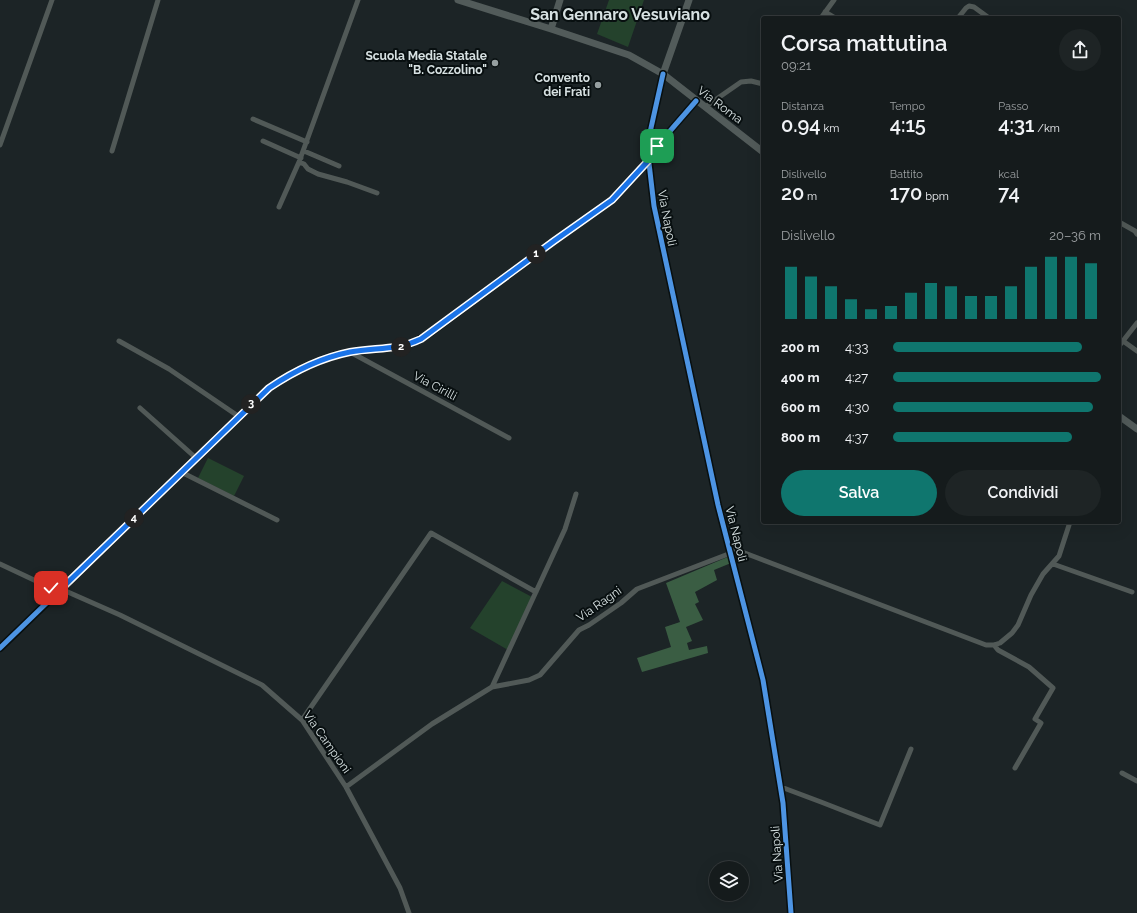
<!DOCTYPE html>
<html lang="it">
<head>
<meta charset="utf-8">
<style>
  :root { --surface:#151b1c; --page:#1e2425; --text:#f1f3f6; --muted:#9da1a3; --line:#34393b; --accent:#0f766e }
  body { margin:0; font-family:Raleway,sans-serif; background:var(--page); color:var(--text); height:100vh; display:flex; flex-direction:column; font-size:15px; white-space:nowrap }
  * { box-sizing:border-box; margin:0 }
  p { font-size:13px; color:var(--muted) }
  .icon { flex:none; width:22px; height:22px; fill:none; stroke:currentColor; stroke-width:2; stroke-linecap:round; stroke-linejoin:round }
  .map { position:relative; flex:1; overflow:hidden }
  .drawer { position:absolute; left:761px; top:16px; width:360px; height:508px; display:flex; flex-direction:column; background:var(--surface); border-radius:4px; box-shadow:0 4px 16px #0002,0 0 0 1px var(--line) }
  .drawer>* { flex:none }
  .fabs { position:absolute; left:709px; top:861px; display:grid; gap:8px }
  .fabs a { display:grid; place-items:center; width:40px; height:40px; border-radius:50%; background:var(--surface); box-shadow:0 4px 16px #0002,0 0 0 1px var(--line); font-size:20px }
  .pin { position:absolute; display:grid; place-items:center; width:34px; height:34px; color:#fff; margin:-17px; border-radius:8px; box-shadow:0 2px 6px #0006 }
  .km { position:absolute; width:20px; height:20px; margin:-10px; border-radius:50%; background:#222; color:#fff; font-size:11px; line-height:20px; text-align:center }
  .round { display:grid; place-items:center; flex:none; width:42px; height:42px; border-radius:21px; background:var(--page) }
  .headline { display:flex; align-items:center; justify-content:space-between; height:68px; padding:0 20px }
  h1 { font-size:22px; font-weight:600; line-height:30px }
  .stats { display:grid; grid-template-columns:repeat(3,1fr); gap:6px; height:68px; padding:4px 20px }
  .stats div { display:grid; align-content:center }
  .stats b { font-size:20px; font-weight:600 }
  .stats small { font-size:11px; font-weight:400 }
  .stats p { font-size:11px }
  .chart { height:112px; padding:8px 20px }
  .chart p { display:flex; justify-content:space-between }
  .chart svg { width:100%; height:72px; margin-top:4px; stroke:var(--accent); stroke-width:6 }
  .button { display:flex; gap:8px; margin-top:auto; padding:8px 20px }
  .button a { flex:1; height:46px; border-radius:24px; background:var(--accent); color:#fff; font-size:16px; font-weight:600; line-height:46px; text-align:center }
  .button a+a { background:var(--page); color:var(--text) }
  ul { padding:0 20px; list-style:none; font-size:13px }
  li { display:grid; grid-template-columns:64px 48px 1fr; align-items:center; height:30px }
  li i { height:10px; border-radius:5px; background:var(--accent) }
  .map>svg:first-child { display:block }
  .green { fill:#24422c }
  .forest { fill:#3a5d43 }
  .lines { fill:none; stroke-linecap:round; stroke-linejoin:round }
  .street { stroke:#515957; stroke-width:5 }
  .secondary { stroke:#525b5a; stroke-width:7 }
  .cycleway-casing { stroke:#080f10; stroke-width:8 }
  .cycleway { stroke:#4d94e3; stroke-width:5 }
  .route-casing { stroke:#fff; stroke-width:8 }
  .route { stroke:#1a73e8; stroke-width:5 }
  .poi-dot { fill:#969fa0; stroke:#080f10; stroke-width:1.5 }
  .labels { text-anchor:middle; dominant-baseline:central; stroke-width:4; stroke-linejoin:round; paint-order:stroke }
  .poi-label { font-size:12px; font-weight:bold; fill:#d7e1e2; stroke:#080f10; text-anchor:end }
  .street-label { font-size:12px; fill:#d7e1e2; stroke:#080f10 }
  .district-label { font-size:16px; font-weight:bold; fill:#d7e1e2; stroke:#080f10 }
</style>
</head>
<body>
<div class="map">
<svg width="1137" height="913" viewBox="0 0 1137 913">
  <rect width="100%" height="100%" fill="#1c2426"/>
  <path class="green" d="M609 0H644L628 47 597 34Z
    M208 458 244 476 234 496 198 478Z
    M502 581 532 597 508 650 470 628Z"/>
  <path class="forest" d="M730 556 731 563 714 570 717 580 695 592 699 602 695 604 703 620 686 627 692 641 687 643 689 650 707 646 708 653 642 672 637 658 671 647 665 627 680 622 666 583Z"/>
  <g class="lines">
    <path class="street" d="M358 0 299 162 304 164 308 169 318 174 347 182 377 193
      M825 12 835 18
      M821 18 834 0
      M958 18 966 8 969 6 974 7 989 18
      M663 74 647 146 654 206 718 505 763 680 783 803 791 913
      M705 107 741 82 751 81 763 84
      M253 119 307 142
      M263 141 301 158
      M0 145 52 0
      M112 151 158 0
      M304 151 339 166
      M279 207 299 162
      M1119 222 1135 231 1137 234
      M119 341 169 369 238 416
      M1123 341 1137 351
      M1119 346 1137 323
      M350 352 509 438
      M140 408 196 458
      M181 472 277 520
      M729 547 986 645H994L1000 643 1012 633 1018 625 1031 595 1043 574 1059 556 1070 522
      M0 564 51 588 61 589 120 615 262 685 302 720 346 787 400 888 409 913
      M1053 564 1132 592
      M994 645 998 650 1029 667 1053 688 1035 719 1041 723 1015 768
      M0 648 269 388C294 371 320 357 350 352 382 346 400 353 430 333L554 241 612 200 648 161 657 146 696 101
      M492 687 529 680 540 675 579 630 589 625 621 603 637 589 731 553
      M302 720 431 533 536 592
      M1122 773 1137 781
      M346 787 432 724 492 687 565 529 576 494
      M781 787 821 802 880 825 911 749"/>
    <path class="secondary" d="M458 0 551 29 629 55 663 74 763 152
      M551 29 560 0
      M663 74 689 0
      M1119 416 1137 429"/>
    <defs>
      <path id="cycleway" d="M663 74 647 146 654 206 718 505 763 680 783 803 791 913
        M0 648 269 388C294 371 320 357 350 352 382 346 400 353 430 333L554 241 612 200 648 161 657 146 696 101"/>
    </defs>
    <use href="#cycleway" class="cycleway-casing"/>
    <use href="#cycleway" class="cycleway"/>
  </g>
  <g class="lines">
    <defs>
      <path id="route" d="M51 588 61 589 269 388C294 371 320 358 350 352 375 347 396 351 421 339L554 241 612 200 648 161 657 146"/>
    </defs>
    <use href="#route" class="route-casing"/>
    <use href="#route" class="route"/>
  </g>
  <g class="poi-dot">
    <circle cx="495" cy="63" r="4"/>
    <circle cx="598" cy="85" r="4"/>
  </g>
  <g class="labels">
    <g class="poi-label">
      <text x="487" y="56">Scuola Media Statale<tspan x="487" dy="14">"B. Cozzolino"</tspan></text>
      <text x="590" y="78">Convento<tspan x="590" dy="14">dei Frati</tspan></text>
    </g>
    <g class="street-label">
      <text transform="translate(720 105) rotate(37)">Via Roma</text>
      <text transform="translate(667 218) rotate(79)">Via Napoli</text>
      <text transform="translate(435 386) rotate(28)">Via Cirilli</text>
      <text transform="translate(736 534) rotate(76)">Via Napoli</text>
      <text transform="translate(599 604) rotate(-35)">Via Ragni</text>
      <text transform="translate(327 742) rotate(55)">Via Campioni</text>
      <text transform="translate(777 854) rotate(-94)">Via Napoli</text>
    </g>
    <g class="district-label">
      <text x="620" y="14">San Gennaro Vesuviano</text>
    </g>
  </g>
</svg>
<div class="fabs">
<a><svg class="icon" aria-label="layers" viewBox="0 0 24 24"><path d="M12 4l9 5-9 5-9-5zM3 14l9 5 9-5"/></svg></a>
</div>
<div class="pin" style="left:657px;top:146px;background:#1e9e55"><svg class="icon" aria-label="arrive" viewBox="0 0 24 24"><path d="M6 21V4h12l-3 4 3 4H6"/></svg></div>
<div class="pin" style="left:51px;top:588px;background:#d93025"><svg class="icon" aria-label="check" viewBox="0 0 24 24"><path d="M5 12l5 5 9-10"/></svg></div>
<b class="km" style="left:536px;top:254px">1</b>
<b class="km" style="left:401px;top:347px">2</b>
<b class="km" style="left:251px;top:404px">3</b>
<b class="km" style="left:134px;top:518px">4</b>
<section class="drawer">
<div class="headline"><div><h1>Corsa mattutina</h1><p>09:21</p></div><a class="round"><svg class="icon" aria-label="share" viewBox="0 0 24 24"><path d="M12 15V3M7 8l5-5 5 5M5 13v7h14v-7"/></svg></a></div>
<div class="stats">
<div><p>Distanza</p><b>0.94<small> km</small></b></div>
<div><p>Tempo</p><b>4:15</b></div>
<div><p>Passo</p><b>4:31<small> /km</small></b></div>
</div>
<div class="stats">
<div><p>Dislivello</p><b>20<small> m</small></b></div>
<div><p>Battito</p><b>170<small> bpm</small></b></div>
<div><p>kcal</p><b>74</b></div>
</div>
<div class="chart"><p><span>Dislivello</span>20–36 m</p>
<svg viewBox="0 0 160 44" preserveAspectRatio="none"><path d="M5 44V12M15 44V18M25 44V24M35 44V32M45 44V38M55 44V36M65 44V28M75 44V22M85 44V24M95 44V30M105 44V30M115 44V24M125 44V12M135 44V6M145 44V6M155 44V10"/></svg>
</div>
<ul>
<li><b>200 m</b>4:33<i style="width:91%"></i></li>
<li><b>400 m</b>4:27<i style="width:100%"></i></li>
<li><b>600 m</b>4:30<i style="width:96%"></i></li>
<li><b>800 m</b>4:37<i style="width:86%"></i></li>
</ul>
<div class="button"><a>Salva</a><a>Condividi</a></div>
</section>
</div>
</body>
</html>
